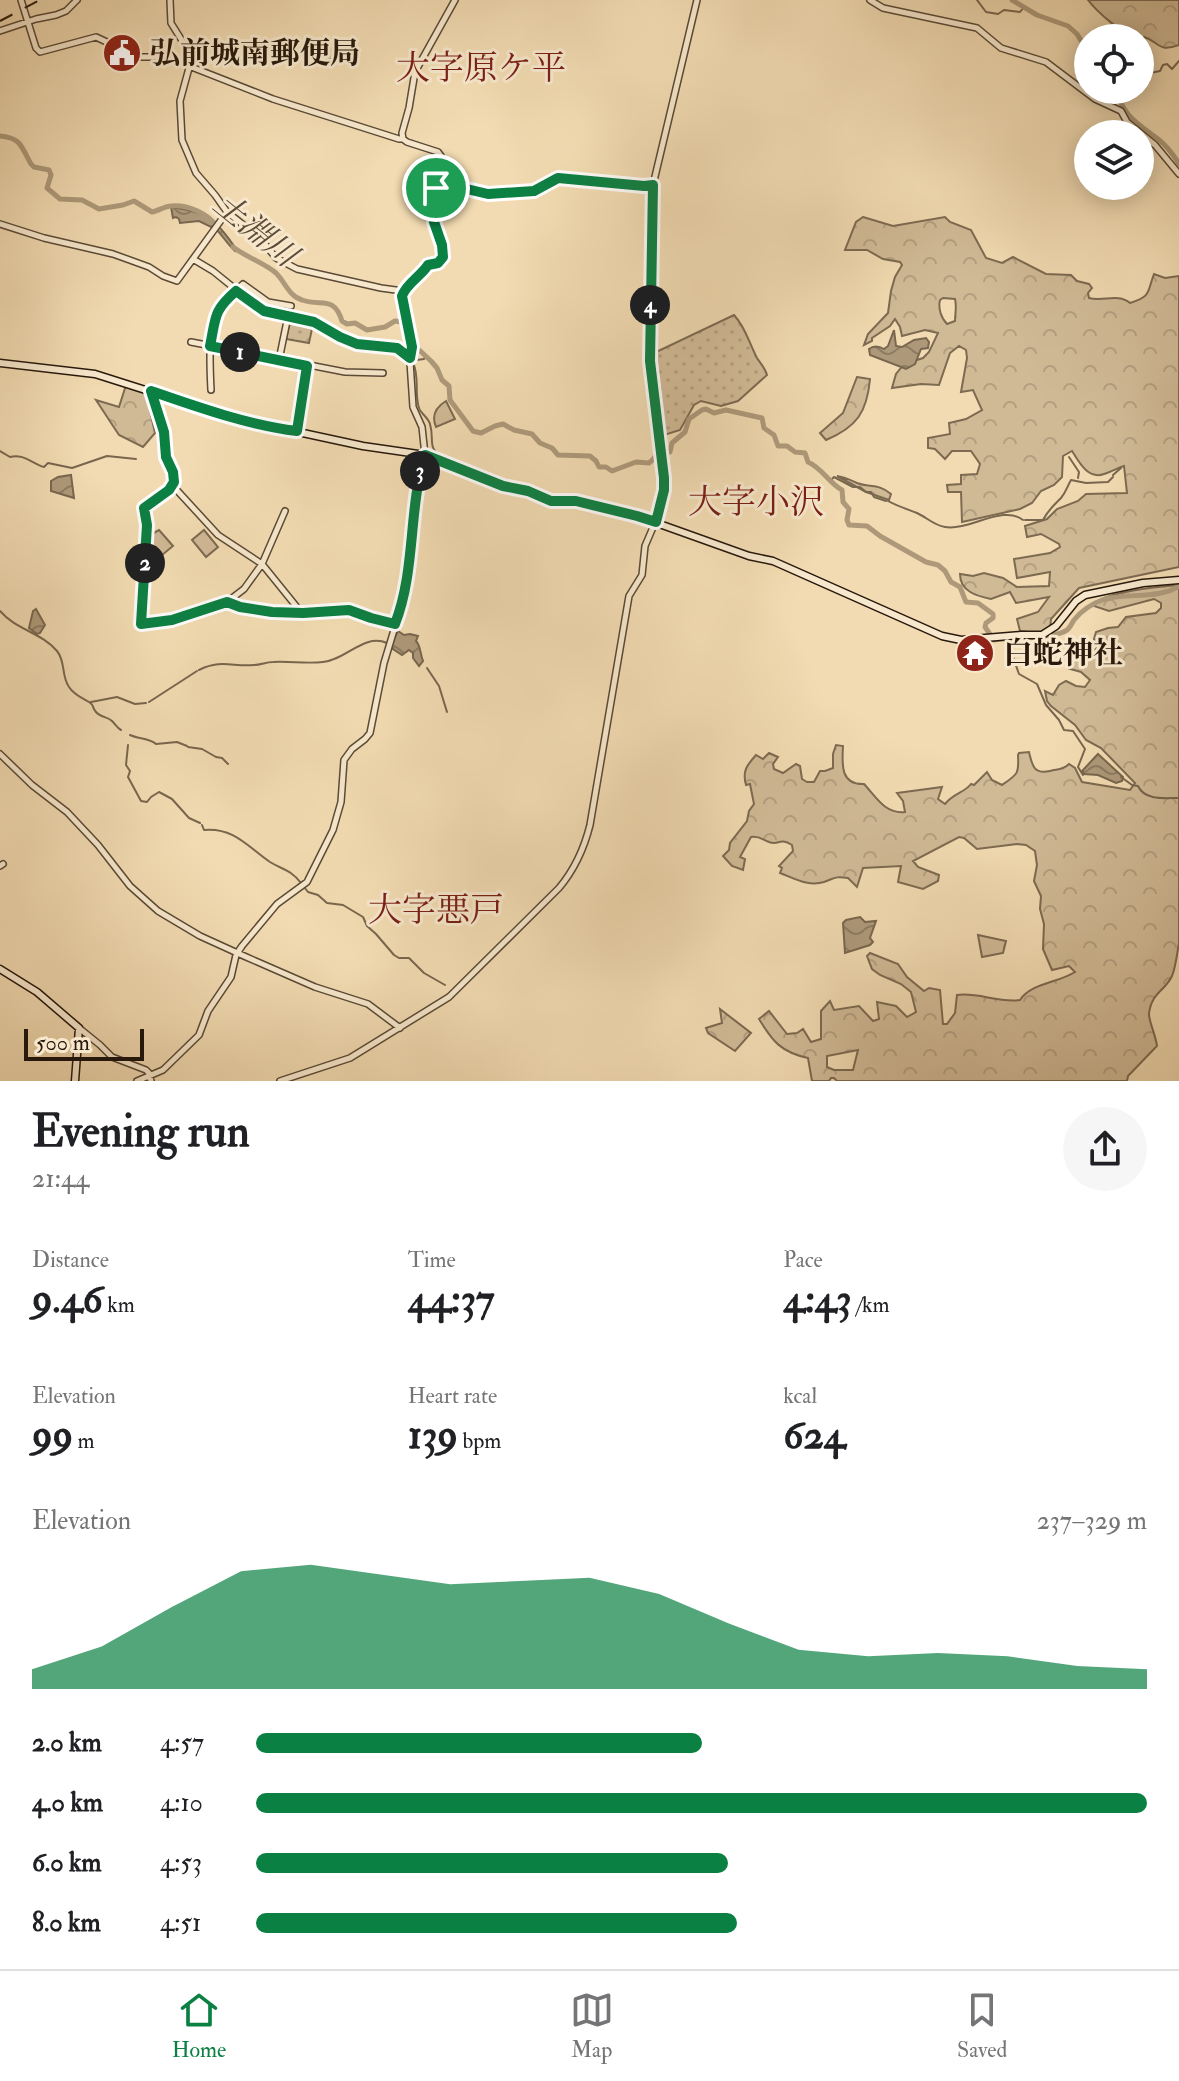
<!DOCTYPE html>
<html lang="en">
<head>
<meta charset="utf-8">
<style>
  :root { --surface:#fff; --page:#f6f6f6; --text:#202124; --muted:#757577; --line:#e0e0e0; --accent:#0b8043 }
  body { margin:0; font-family:"IM FELL Double Pica","Noto Serif JP",serif; background:var(--page); color:var(--text); height:100vh; display:flex; flex-direction:column; font-size:30px; white-space:nowrap }
  * { box-sizing:border-box; margin:0 }
  p { font-size:26px; color:var(--muted) }
  .icon { flex:none; width:44px; height:44px; fill:none; stroke:currentColor; stroke-width:2; stroke-linecap:round; stroke-linejoin:round }
  .map { position:relative; height:1081px; overflow:hidden }
  .side { display:flex; flex-direction:column; background:var(--surface); flex:1 }
  .side>* { flex:none }
  .tools { position:absolute; left:1074px; top:24px; display:grid; gap:16px }
  .tools a { display:grid; place-items:center; width:80px; height:80px; border-radius:50%; background:var(--surface); box-shadow:0 4px 20px #0003; font-size:40px }
  .scale { position:absolute; left:24px; bottom:20px; width:120px; box-sizing:border-box; padding-left:8px; border:4px solid #28190c; border-top:0; font-size:22px; line-height:28px; white-space:nowrap; color:#28190c; -webkit-text-stroke:6px #f7e8cd; paint-order:stroke }
  .pin { position:absolute; display:grid; place-items:center; width:68px; height:68px; color:#fff; margin:-34px; border:4px solid #fff; border-radius:50%; box-shadow:0 2px 8px #0007 }
  .km { position:absolute; width:40px; height:40px; margin:-20px; border-radius:50%; background:#222; color:#fff; font-size:22px; line-height:40px; text-align:center }
  .round { display:grid; place-items:center; flex:none; width:84px; height:84px; border-radius:42px; background:var(--page) }
  .head { display:flex; align-items:center; justify-content:space-between; height:136px; padding:0 32px }
  h1 { font-size:44px; font-weight:700; line-height:60px }
  .stats { display:grid; grid-template-columns:repeat(3,1fr); gap:12px; height:136px; padding:8px 32px }
  .stats div { display:grid; align-content:center }
  .stats b { font-size:40px; font-weight:700 }
  .stats small { font-size:22px; font-weight:400 }
  .stats p { font-size:22px }
  .chart { height:224px; padding:16px 32px }
  .chart p { display:flex; justify-content:space-between }
  .chart svg { width:100%; height:144px; margin-top:8px; fill:var(--accent); opacity:.7 }
  ul { padding:0 32px; list-style:none; font-size:26px }
  li { display:grid; grid-template-columns:128px 96px 1fr; align-items:center; height:60px }
  li i { height:20px; border-radius:10px; background:var(--accent) }
  .tab-bar { display:flex; justify-content:space-around; align-items:center; height:112px; border-top:2px solid var(--line); background:var(--surface); font-size:22px; color:var(--muted) }
  .tab-bar a { display:grid; justify-items:center; gap:4px }
  .tab-bar .current { color:var(--accent) }
  .map>svg:first-child { display:block }
  .forest { fill:url(#forest-crowns); stroke:#7c6a51; stroke-width:2; fill-rule:evenodd }
  .park { fill:url(#park-dots); stroke:#7c6a51; stroke-width:2 }
  .pitch { fill:#d0ba96; stroke:#7c6a51; stroke-width:2 }
  .water { fill:url(#water-waves); stroke:#78664e; stroke-width:2 }
  .lines { fill:none; stroke-linecap:round; stroke-linejoin:round }
  .stream { stroke:#78664e; stroke-width:2 }
  .river { stroke:#ad997a; stroke-width:5 }
  .tertiary-casing { stroke:#5a4a36; stroke-width:8 }
  .secondary-casing { stroke:#28190c; stroke-width:9 }
  .tertiary { stroke:#f7e8cd; stroke-width:5 }
  .secondary { stroke:#f7e8cd; stroke-width:6 }
  .rail { stroke:#28190c; stroke-width:2; stroke-dasharray:14 14; stroke-linecap:butt }
  .route-casing { stroke:#fff; stroke-width:16 }
  .route { stroke:#0b8043; stroke-width:10 }
  .labels { text-anchor:middle; dominant-baseline:central; stroke-width:6; stroke-linejoin:round; paint-order:stroke }
  .poi-label { font-size:30px; font-weight:bold; fill:#28190c; stroke:#f7e8cd; text-anchor:start }
  .water-label { font-size:32px; font-style:italic; fill:#5d4c38; stroke:#f7e8cd }
  .quarter-label { font-size:34px; fill:#7a1f14; stroke:#f7e8cd }
</style>
</head>
<body>
<div class="map">
<svg width="1179" height="1081" viewBox="0 0 1179 1081">
  <defs>
    <pattern id="forest-crowns" width="20" height="18" patternUnits="userSpaceOnUse" patternTransform="scale(2)"><rect width="20" height="18" fill="#d0ba96"/><path d="M2 6a3 3 0 1 1 6 0M12 15a3 3 0 1 1 6 0" fill="none" stroke="#b39f80"/></pattern>
    <pattern id="park-dots" width="8" height="8" patternUnits="userSpaceOnUse" patternTransform="scale(2)"><rect width="8" height="8" fill="#d0ba96"/><path d="M2 2h.1M6 6h.1" fill="none" stroke="#b39f80" stroke-width="1.8" stroke-linecap="round"/></pattern>
    <pattern id="water-waves" width="16" height="10" patternUnits="userSpaceOnUse" patternTransform="scale(2)"><rect width="16" height="10" fill="#ad997a"/><path d="M0 5q4-4 8 0t8 0" fill="none" stroke="#8d7c62"/></pattern>
  </defs>
  <rect width="100%" height="100%" fill="#f2dbb2"/>
  <filter id="stains"><feTurbulence type="fractalNoise" baseFrequency=".0025" numOctaves="4"/><feColorMatrix values="0 0 0 0 .2 0 0 0 0 .09 0 0 0 0 .02 0 0 0 .5 -.17"/></filter>
  <radialGradient id="worn" r=".72"><stop offset=".6" stop-color="#630" stop-opacity="0"/><stop offset="1" stop-color="#630" stop-opacity=".3"/></radialGradient>
  <path class="forest" d="M1088 0H1179V45C1157 53 1159 41 1144 37 1142 37 1140 38 1138 38 1123 35 1097 12 1088 0Z
    M863 217 893 226 945 217 950 222 971 230 986 258 1002 263 1013 257 1046 274 1071 275 1077 281 1089 284 1092 288 1088 293 1089 298C1103 302 1118 293 1130 303 1152 296 1147 292 1154 274L1165 278 1179 276V567L1079 588 1051 619 1050 629 1037 633 1020 631 1017 619 1038 612 1049 597 1016 603 1010 592 991 599C976 596 960 591 960 574L973 576 984 573 1003 578 1017 587 1049 586 1050 572 1017 578 1014 559 1050 553 1060 547 1059 544 1041 534 1027 537 1025 526 1047 519 1057 509 1078 501 1086 494 1127 493 1124 466C1118 468 1111 472 1104 474 1088 480 1079 462 1072 451L1063 456 1062 477 1054 485 1041 491 1032 503 1020 509 962 522 961 492H948L947 485 961 484V475L977 474 980 464 971 451H952L945 459 935 449 928 448V438L950 434 949 423 966 419 982 410 973 390 961 392 967 358 966 350 959 346 950 353 939 385 921 384 892 388 896 374 904 364 923 358 929 352 938 333 925 330 902 336 900 327 895 319 890 326 872 338V341L864 345 868 334 888 313 891 291 895 277 902 265 900 262 883 259 867 250H845L856 222ZM943 298 955 299C957 306 955 314 955 321L947 324C941 318 938 308 940 300Z
    M857 377 870 379C867 412 857 427 826 440L820 433 843 413Z
    M126 385 146 392 155 433 143 447 119 435 96 400 119 407Z
    M837 476C845 477 850 480 857 483 870 488 878 483 891 494L889 500 866 492Z
    M1179 585V943C1177 953 1176 966 1172 976 1165 991 1151 993 1149 1014 1149 1022 1156 1036 1157 1046L1128 1076 1127 1081H837L834 1078H831L829 1081H812L808 1058C781 1052 773 1042 759 1019L769 1011 787 1034 797 1033 803 1029 811 1042 821 1039V1011L830 1001 834 1010 859 1006 873 1021 879 1019 877 1002 896 1006 907 1017 916 1012 911 992 901 984 880 975 872 969 867 956 870 953 898 964 907 977 924 991 929 988 940 990 943 1024H947L955 1013 957 995C978 992 998 1003 1020 1000 1031 983 1058 983 1075 972L1069 966 1052 970 1043 949 1044 924 1040 909 1041 896 1034 881 1037 865 1035 851 1026 845 1017 844 977 849 964 838 959 837 913 861 918 867 939 875 938 881 923 889 898 882 901 866 863 868 857 887 848 878C835 876 835 878 824 882 808 887 794 878 780 873L782 868 779 866 793 851 792 845C779 837 779 846 769 842 761 839 760 836 751 837L740 857 745 859 743 870 732 866 723 856 729 850 730 843 747 821 749 811 754 804 750 784 746 785C742 771 747 765 756 755L763 759 769 753 778 757 773 764 774 769 783 773 796 764 800 766 802 779 807 782H814L820 771H825L833 768V754L836 745 843 746C842 764 840 785 864 784 877 798 885 814 905 812L903 801 897 793 942 787 938 799 945 804C954 793 964 793 971 784L974 785 987 772 992 780 1002 785C1018 774 1019 774 1018 755L1019 753 1029 752C1032 764 1033 775 1050 771 1058 769 1063 770 1069 764L1075 768 1082 782 1130 790 1135 783 1101 748 1086 740 1075 725 1051 706 1047 701 1045 691 1053 695 1059 685 1066 681 1076 686 1085 687 1090 680 1081 672 1067 668 1068 663 1091 656 1098 646 1094 639 1096 632 1108 628 1118 627 1126 617 1156 613 1161 608V603L1154 599 1109 611 1091 605C1110 591 1155 587 1179 585ZM858 1050 853 1070H834L827 1067V1056Z
    M978 935 1006 941 1003 953 982 957Z
    M720 1009 751 1033 735 1051 708 1033 706 1028 722 1023Z"/>
  <path class="park" d="M734 315C746 328 749 343 757 358 761 364 765 368 767 375L738 401 721 406 701 401 694 405 680 430 661 436 651 359 654 353Z
    M291 318 313 324 309 343 286 339Z"/>
  <path class="pitch" d="M338 38C342 52 335 59 321 63L318 41Z
    M446 401 455 419 436 427C431 415 436 407 446 401Z
    M159 530 173 546 156 560H152C143 549 146 536 159 530Z
    M204 530 218 547 206 557 192 540Z"/>
  <path class="water" d="M171 207C207 212 216 219 236 249L235 251C227 244 221 233 213 226L211 227 199 221 180 223 179 219 176 217 173 218Z
    M894 330 896 346 902 347 914 340 926 338 929 342 928 348 921 349 915 364 906 369 870 355 869 349C874 345 879 346 884 349L888 346Z
    M71 475 74 498 51 491V481L58 477Z
    M36 609 45 625 40 633 37 634 29 628 33 611Z
    M398 631 404 635 410 634 418 636 416 641C421 646 420 654 423 661L419 666 413 658V653L409 650 402 655 393 649 391 645Z
    M1098 754 1123 777 1122 781 1116 783 1098 775 1084 774 1082 771Z
    M860 917 865 922 876 921 870 938 873 942 870 945 845 953 843 923 846 920Z"/>
  <g class="lines">
    <path class="stream" d="M977 0 986 12 998 14 1004 10 1020 12 1024 7
      M1140 84 1150 73 1160 71 1163 65 1167 64 1172 69 1179 61
      M1117 92 1122 90
      M426 355 424 359 417 360 413 363C420 377 414 393 419 408 421 414 428 417 430 424 435 441 426 446 443 459
      M0 451 10 457C23 453 33 464 44 467L48 463 72 468 107 456 136 459
      M1069 457 1079 472 1078 478
      M1113 475 1121 468
      M832 479 834 477 853 487H860L866 492H871L874 497 886 501
      M888 501C897 506 907 509 917 513 926 517 935 526 945 527 970 531 1003 504 1023 520
      M1025 520H1043C1048 510 1054 505 1061 498 1066 492 1067 487 1071 480L1086 483 1108 482 1113 477
      M0 611C15 629 42 633 57 651 66 662 61 676 69 687 74 695 81 697 89 702 95 706 91 706 96 712 100 717 108 717 112 721 115 724 117 728 121 730
      M1004 640 1007 644V651L1013 657 1019 674 1037 684 1046 705 1059 720 1064 730 1073 731 1085 749 1078 767 1083 775V771
      M427 668 439 686 447 712
      M199 670C221 659 233 667 254 665 261 665 266 662 273 662 289 661 307 664 323 662 346 660 364 633 387 643
      M91 702 117 697 135 704 146 703
      M149 702 197 671
      M130 735C138 739 150 738 156 744L177 742 187 746
      M128 745 126 765 130 771 128 777 141 801 147 802 151 797 159 792 172 799 189 818 200 823
      M188 747 202 749 216 757 222 758 228 764
      M1121 777 1132 785 1138 786C1145 801 1165 798 1179 798
      M202 825 204 830C234 827 249 848 270 862 283 870 290 869 301 883
      M304 887 308 892 318 895 327 903 343 905 363 917 367 926 376 934 394 955 399 958H409L424 973 445 985"/>
    <path class="river" d="M1012 0 1037 15 1068 26 1077 34 1088 52
      M1116 90C1124 117 1137 123 1158 139 1167 146 1173 154 1179 164
      M0 136C22 138 21 147 31 164L34 167 49 170 51 175 47 188 60 199 82 200 99 209 123 205 134 201 152 212C158 211 165 206 171 206 187 204 209 214 217 227
      M233 247C246 257 264 263 276 273 285 282 289 296 302 300 322 307 334 295 342 321L347 324 355 323 367 330 385 327 395 321 408 323 416 347 431 361 437 368 442 380 449 386 450 400 473 431 481 433 495 426 503 424 514 430 532 434 540 443 552 448 558 455 590 456 596 461 599 467H606L612 471 636 462 649 463C660 454 653 452 670 452L672 443 685 432 689 419 702 410 706 409 714 413 726 410 762 418 764 428 774 435 778 446H787L795 452 805 453 808 462C822 468 829 483 842 490L843 502 849 509 847 520 849 525 867 526 880 536 926 562 938 565 945 571 951 582 960 587 966 602 978 603 993 614V618L986 623 985 627 994 640 1009 638
      M1031 637C1037 639 1062 634 1067 630 1070 628 1072 623 1074 620 1082 610 1093 603 1105 599 1128 593 1160 599 1179 586"/>
    <defs>
      <path id="tertiary" d="M21 0 36 48 40 52 96 37 139 57H166L273 99 399 139H403L407 142 438 152 441 156C439 177 432 198 434 220 434 233 443 243 443 257L438 263 428 265C421 276 405 284 402 296L412 347 410 362 413 407 422 427 425 455 419 476 407 587 384 663 370 733 365 739 352 749 344 760 341 802 333 830 307 882 277 904 242 946 236 955 231 977 208 1011 199 1035 163 1070 137 1081
        M170 0 171 23 194 60 189 68 180 101 182 140 196 173 215 195 227 212 260 238 276 258 297 269 381 288 403 291
        M870 0 883 8 977 28 1001 48 1046 62 1095 99 1121 111 1127 122 1155 145 1179 174
        M0 31 36 19 56 15 66 11 77 0
        M403 139 402 133 409 108 415 72 455 0
        M437 182 488 194 534 191 558 178 586 180 636 186 653 185
        M0 224 44 238 113 254 149 267 163 276 177 281 227 212
        M193 259 213 271 260 309 314 322 352 343 397 348 410 358
        M191 342 345 372 383 373
        M279 360 288 316
        M211 390C210 368 207 325 220 306 225 298 236 291 243 284L268 302 291 306
        M151 392 164 432 166 457 173 472 174 482 169 490 144 508 147 525 141 624 172 620 227 602 244 589 262 564 285 511
        M297 431 307 366
        M173 486 218 535 262 564 296 606 298 613
        M227 602 240 607 272 612 314 613 349 610 371 618 395 624
        M0 754 32 785 67 812 98 845 130 886 158 911 200 936 244 956 315 987 368 1004 400 1028
        M0 866 3 864
        M79 1028 100 1045 112 1057 146 1070 149 1073 151 1081
        M280 1081 350 1058 449 997 559 888C575 869 584 849 590 825L629 596 642 575 645 546 657 518 664 484 650 361 653 185 697 0"/>
      <path id="secondary" d="M0 363 95 374 218 413 261 424 363 446 425 455 503 486 528 491 551 501H576L637 516 749 556 773 561 942 636 961 640 1021 635H1042L1056 626 1076 601 1085 595 1143 583 1179 580
        M0 969 37 992 79 1028 75 1081"/>
    </defs>
    <use href="#tertiary" class="tertiary-casing"/>
    <use href="#secondary" class="secondary-casing"/>
    <use href="#tertiary" class="tertiary"/>
    <use href="#secondary" class="secondary"/>
    <path class="rail" d="M0 21 40 0"/>
  </g>
  <g class="lines">
    <defs>
      <path id="route" d="M558 178 644 186 653 185 650 361 664 478V490L656 522 637 516 576 501H551L528 491 503 486 425 455C408 510 416 570 395 624L371 618 349 610 303 613 272 612 240 607 227 602 172 620 141 624 147 525 144 508 169 490 174 482 173 472 166 457 164 432 151 391C197 407 248 425 297 431L307 366 210 346C216 317 213 311 236 291L264 311 314 322 340 337 357 344 397 348 410 358 412 347 402 296C406 284 421 276 428 265L438 263 443 257 442 245 434 222 437 182 488 194 534 191Z"/>
    </defs>
    <use href="#route" class="route-casing"/>
    <use href="#route" class="route"/>
  </g>
  <defs>
    <symbol id="civic-disc" viewBox="-11 -11 22 22"><circle r="9.5" fill="#8f2418" stroke="#f7e8cd"/><path d="M-.6-6.5H3V-4.5H.6V-3L4-1V1h2V6H-6V1h2V-1L-.6-3ZM-1.2 2.5V6h2.4V2.5Z" fill="#fff"/></symbol>
    <symbol id="temple-disc" viewBox="-11 -11 22 22"><circle r="9.5" fill="#8f2418" stroke="#f7e8cd"/><path d="M0-6L5-2H3V0L6.5 2.5H4V6H1.5V3h-3V6H-4V2.5H-6.5L-3 0V-2H-5Z" fill="#fff"/></symbol>
  </defs>
  <g fill-rule="evenodd">
    <use href="#civic-disc" x="100" y="31" width="44" height="44"/>
    <use href="#temple-disc" x="953" y="631" width="44" height="44"/>
  </g>
  <g class="labels">
    <g class="poi-label">
      <text x="150" y="53">弘前城南郵便局</text>
      <text x="1003" y="653">白蛇神社</text>
    </g>
    <g class="water-label">
      <text transform="translate(255 230) rotate(39)">土淵川</text>
    </g>
    <g class="quarter-label">
      <text x="481" y="68">大字原ケ平</text>
      <text x="756" y="502">大字小沢</text>
      <text x="436" y="910">大字悪戸</text>
    </g>
  </g>
  <rect width="100%" height="100%" filter="url(#stains)"/>
  <rect width="100%" height="100%" fill="url(#worn)"/>
</svg>
<div class="tools">
<a><svg class="icon" aria-label="locate" viewBox="0 0 24 24"><circle cx="12" cy="12" r="6"/><path d="M12 2v4M12 18v4M2 12h4M18 12h4"/></svg></a>
<a><svg class="icon" aria-label="layers" viewBox="0 0 24 24"><path d="M12 4l9 5-9 5-9-5zM3 14l9 5 9-5"/></svg></a>
</div>
<div class="scale">500 m</div>
<div class="pin" style="left:436px;top:188px;background:#1e9e55"><svg class="icon" aria-label="arrive" viewBox="0 0 24 24"><path d="M6 21V4h12l-3 4 3 4H6"/></svg></div>
<b class="km" style="left:240px;top:352px">1</b>
<b class="km" style="left:145px;top:563px">2</b>
<b class="km" style="left:420px;top:471px">3</b>
<b class="km" style="left:650px;top:305px">4</b>
</div>
<section class="side">
<div class="head"><div><h1>Evening run</h1><p>21:44</p></div><a class="round"><svg class="icon" aria-label="share" viewBox="0 0 24 24"><path d="M12 15V3M7 8l5-5 5 5M5 13v7h14v-7"/></svg></a></div>
<div class="stats">
<div><p>Distance</p><b>9.46<small> km</small></b></div>
<div><p>Time</p><b>44:37</b></div>
<div><p>Pace</p><b>4:43<small> /km</small></b></div>
</div>
<div class="stats">
<div><p>Elevation</p><b>99<small> m</small></b></div>
<div><p>Heart rate</p><b>139<small> bpm</small></b></div>
<div><p>kcal</p><b>624</b></div>
</div>
<div class="chart"><p><span>Elevation</span>237–329 m</p>
<svg viewBox="0 0 160 44" preserveAspectRatio="none"><path d="M0 44V38L10 31L20 19L30 8L40 6L50 9L60 12L70 11L80 10L90 15L100 24L110 32L120 34L130 33L140 34L150 37L160 38V44z"/></svg>
</div>
<ul>
<li><b>2.0 km</b>4:57<i style="width:50%"></i></li>
<li><b>4.0 km</b>4:10<i style="width:100%"></i></li>
<li><b>6.0 km</b>4:53<i style="width:53%"></i></li>
<li><b>8.0 km</b>4:51<i style="width:54%"></i></li>
</ul>
</section>
<nav class="tab-bar">
<a class="current"><svg class="icon" aria-label="home" viewBox="0 0 24 24"><path d="M3 11l9-7 9 7M6 9v11h12V9"/></svg>Home</a>
<a><svg class="icon" aria-label="map" viewBox="0 0 24 24"><path d="M3 6l6-2 6 2 6-2v14l-6 2-6-2-6 2zM9 4v14M15 6v14"/></svg>Map</a>
<a><svg class="icon" aria-label="saved" viewBox="0 0 24 24"><path d="M7 4h10v16l-5-4-5 4z"/></svg>Saved</a>
</nav>
</body>
</html>
